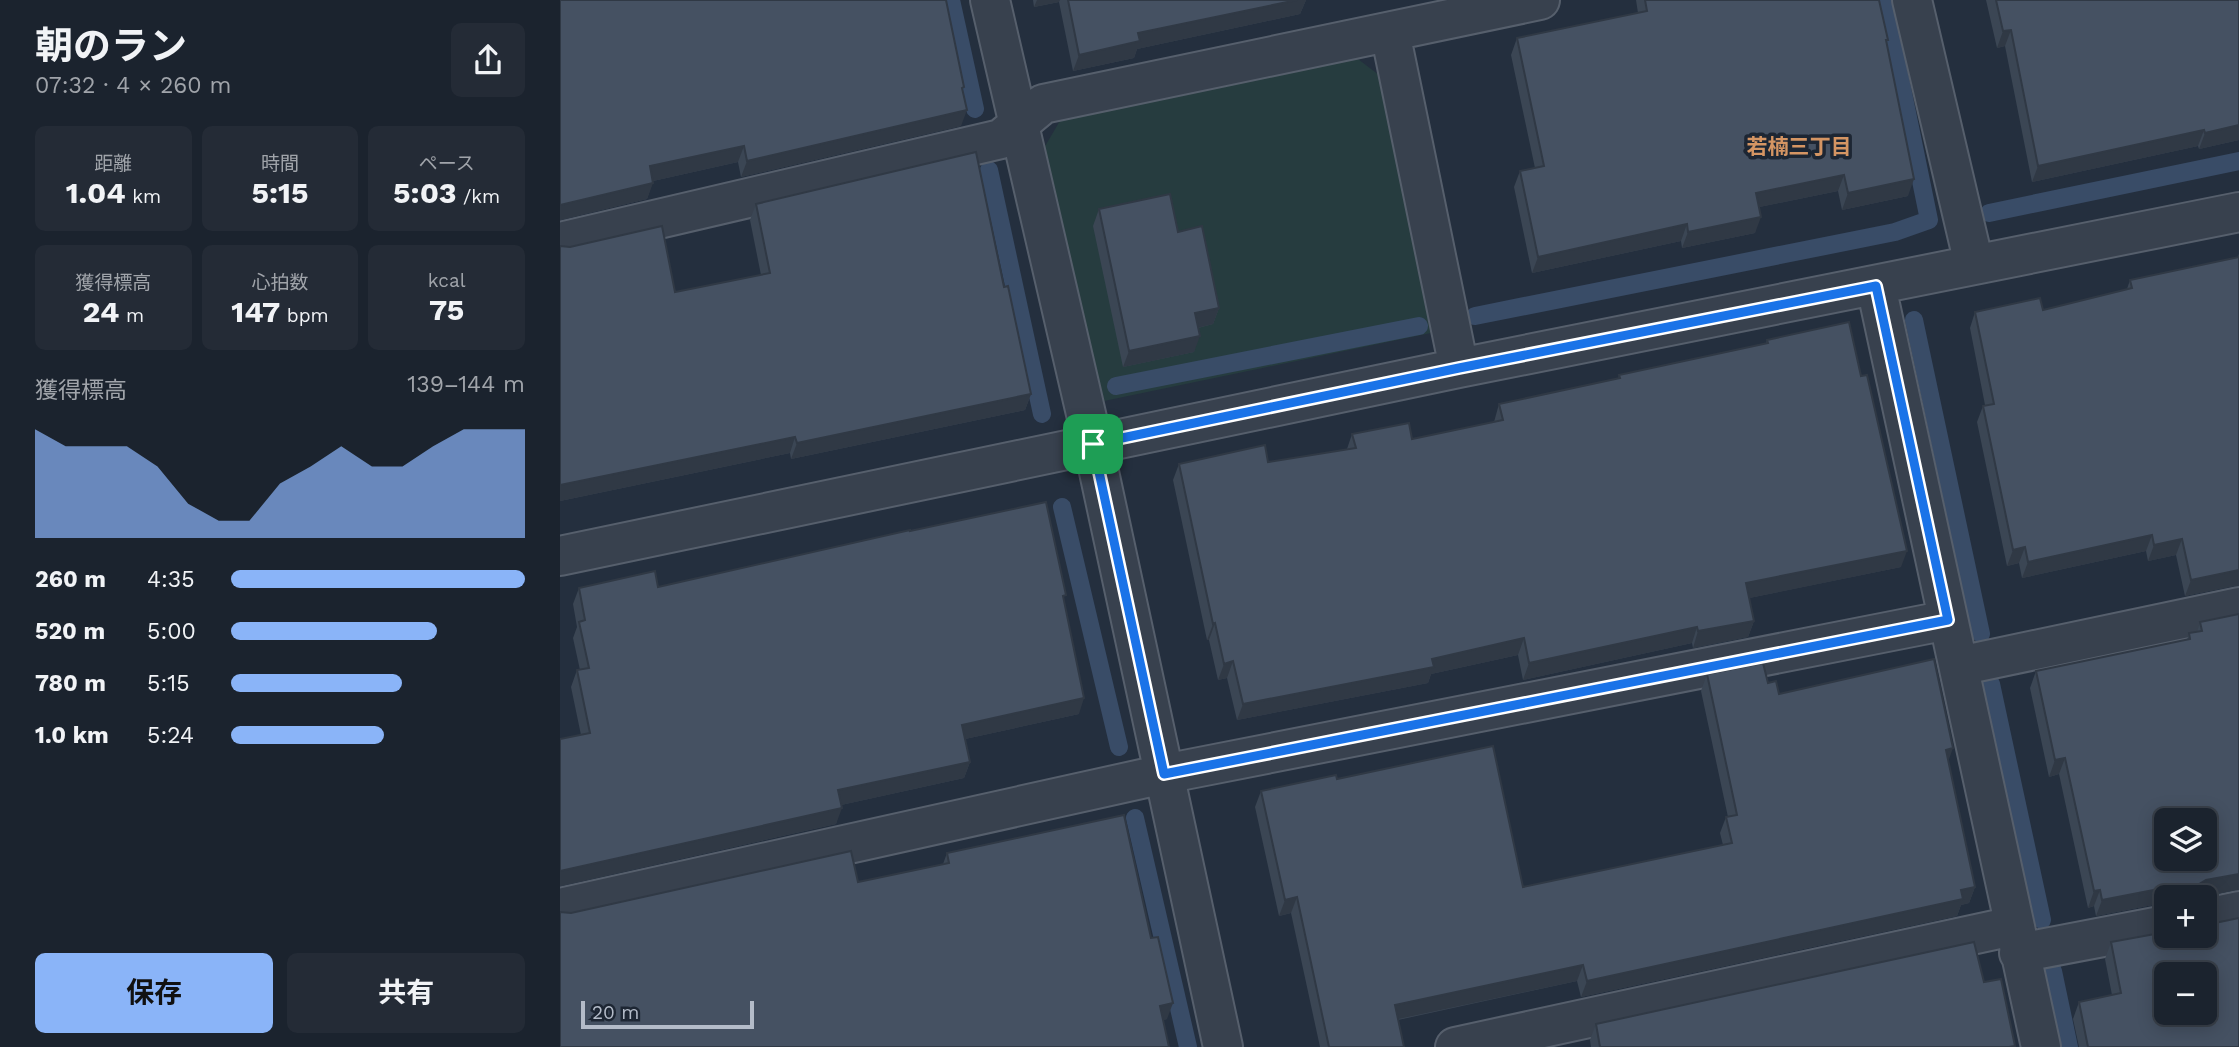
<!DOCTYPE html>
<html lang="ja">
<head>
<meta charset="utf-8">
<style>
  :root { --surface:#1b232e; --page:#242b36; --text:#f1f3f6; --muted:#a0a4aa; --line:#39404a; --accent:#8ab4f8 }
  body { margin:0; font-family:"Work Sans","Noto Sans JP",sans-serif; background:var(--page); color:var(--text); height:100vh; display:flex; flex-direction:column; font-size:26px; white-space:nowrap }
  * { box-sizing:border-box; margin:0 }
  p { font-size:23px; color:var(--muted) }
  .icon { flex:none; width:38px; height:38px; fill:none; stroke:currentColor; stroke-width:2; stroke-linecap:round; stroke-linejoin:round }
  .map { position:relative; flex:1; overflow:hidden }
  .side { display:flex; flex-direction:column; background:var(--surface); width:560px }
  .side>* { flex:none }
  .buttons { position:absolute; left:1594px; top:808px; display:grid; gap:14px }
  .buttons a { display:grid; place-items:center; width:63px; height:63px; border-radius:10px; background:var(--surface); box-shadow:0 4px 18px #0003,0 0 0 2px var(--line); font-size:35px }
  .scale { position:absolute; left:21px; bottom:18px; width:173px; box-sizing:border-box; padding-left:7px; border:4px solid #b4bcc9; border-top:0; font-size:19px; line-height:24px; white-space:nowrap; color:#b4bcc9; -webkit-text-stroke:5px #1d2633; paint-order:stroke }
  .pin { position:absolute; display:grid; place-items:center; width:60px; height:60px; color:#fff; margin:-30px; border-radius:14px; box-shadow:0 4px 10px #0006 }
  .round { display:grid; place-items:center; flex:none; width:74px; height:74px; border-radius:10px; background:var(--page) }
  .head { display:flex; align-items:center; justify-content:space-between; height:119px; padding:0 35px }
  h1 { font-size:38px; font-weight:700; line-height:52px }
  .figures { display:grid; grid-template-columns:repeat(3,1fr); gap:10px; height:119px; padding:7px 35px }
  .figures div { display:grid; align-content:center; border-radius:10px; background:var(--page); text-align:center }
  .figures b { font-size:30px; font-weight:700 }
  .figures small { font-size:19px; font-weight:400 }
  .figures p { font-size:19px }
  .chart { height:196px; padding:14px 35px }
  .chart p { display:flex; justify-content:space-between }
  .chart svg { width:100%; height:126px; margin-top:7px; fill:var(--accent); opacity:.7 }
  .button { display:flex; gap:14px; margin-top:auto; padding:14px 35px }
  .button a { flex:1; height:80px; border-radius:10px; background:var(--accent); color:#111; font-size:28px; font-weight:700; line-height:80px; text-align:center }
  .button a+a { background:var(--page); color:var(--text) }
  ul { padding:0 35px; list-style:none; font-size:23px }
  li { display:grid; grid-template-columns:112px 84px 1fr; align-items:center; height:52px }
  li i { height:18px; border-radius:9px; background:var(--accent) }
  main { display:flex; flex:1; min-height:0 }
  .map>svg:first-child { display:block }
  .green { fill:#263c3f }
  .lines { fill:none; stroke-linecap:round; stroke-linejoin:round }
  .stream { stroke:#394c67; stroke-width:18 }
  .minor-casing { stroke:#565f6c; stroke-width:42 }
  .minor { stroke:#38414e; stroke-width:38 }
  .wall { fill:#3b4654 }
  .shaded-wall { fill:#303945 }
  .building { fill:#455162; stroke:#303945; stroke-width:2; fill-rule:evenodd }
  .route-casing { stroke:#fff; stroke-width:14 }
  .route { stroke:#1a73e8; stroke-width:9 }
  .labels { text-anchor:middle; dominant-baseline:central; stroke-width:7; stroke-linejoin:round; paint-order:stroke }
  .neighbourhood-label { font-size:21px; font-weight:bold; fill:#d59563; stroke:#1d2633 }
</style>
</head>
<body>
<main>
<section class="side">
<div class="head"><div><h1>朝のラン</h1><p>07:32 · 4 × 260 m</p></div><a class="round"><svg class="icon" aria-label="share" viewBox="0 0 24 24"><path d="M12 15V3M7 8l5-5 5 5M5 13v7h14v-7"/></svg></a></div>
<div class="figures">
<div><p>距離</p><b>1.04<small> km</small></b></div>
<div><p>時間</p><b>5:15</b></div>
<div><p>ペース</p><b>5:03<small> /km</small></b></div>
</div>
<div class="figures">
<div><p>獲得標高</p><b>24<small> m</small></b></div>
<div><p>心拍数</p><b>147<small> bpm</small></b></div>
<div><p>kcal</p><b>75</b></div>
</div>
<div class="chart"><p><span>獲得標高</span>139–144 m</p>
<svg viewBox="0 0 160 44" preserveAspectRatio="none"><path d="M0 44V6L10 12L20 12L30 12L40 19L50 32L60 38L70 38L80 25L90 19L100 12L110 19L120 19L130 12L140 6L150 6L160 6V44z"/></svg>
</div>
<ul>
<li><b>260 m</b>4:35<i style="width:100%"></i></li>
<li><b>520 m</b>5:00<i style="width:70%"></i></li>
<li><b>780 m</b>5:15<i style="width:58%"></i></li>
<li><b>1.0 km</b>5:24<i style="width:52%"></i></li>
</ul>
<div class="button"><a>保存</a><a>共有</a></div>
</section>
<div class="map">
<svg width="1679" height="1047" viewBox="0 0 1679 1047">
  <rect width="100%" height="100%" fill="#242f3e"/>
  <path class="green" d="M790 53 819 75 871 333 544 401 484 148 501 119Z"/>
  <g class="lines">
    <path class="stream" d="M391 0 415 109
      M429 170 482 414
      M1429 213 1679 161
      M915 316 1335 232 1369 220 1324 0
      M1354 320 1421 634
      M556 386 859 326
      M502 507 559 747
      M1431 684 1482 920
      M575 818 628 1047
      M1493 971 1509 1047"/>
    <defs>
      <path id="minor" d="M430 0 533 444 663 1047
        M1352 0 1414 264
        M830 32 899 368
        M0 242 441 139 483 104 980 0
        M1316 286 1481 1047
        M0 556 899 368 1679 212
        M1399 666 1679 607
        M0 908 604 774 1388 620
        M1645 918 1679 911
        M1459 953 1606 925
        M895 1047 1453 926"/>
    </defs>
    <use href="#minor" class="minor-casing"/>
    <use href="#minor" class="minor"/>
  </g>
  <path class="wall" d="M0 0 403 91 401 126 181 177 178 162 93 181 87 199 0 220Z
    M473 0H746L740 14 577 49 574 58 513 71 499 2 474 7Z
    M1076 0H1319L1348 196 1282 210 1278 191 1199 207 1195 233 1122 248 1121 241 972 273 954 187 960 171 975 168 951 55 957 38 1078 13Z
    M1426 0H1679V140L1639 149 1638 146 1472 182 1445 46 1437 48Z
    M196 204 444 287 471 394 465 410 231 459 230 453 0 501V246L115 292 201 275 190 220Z
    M539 209 618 232 659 308 653 324 638 328 634 352 563 367 533 226Z
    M1679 254V586H1674L1625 596 1616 555 1588 561 1586 551 1462 578 1459 563 1447 566 1417 422 1423 406 1425 405 1410 328 1415 312 1483 310 1567 289 1570 280 1678 257Z
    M1207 340 1341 567 1189 598 1194 621 1188 637 1133 648 1132 643 963 680 958 655 871 674 868 683 677 720 667 678 658 680 649 640H647L613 480 619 464 708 462 787 449 792 434 852 439 934 422 939 404 1058 379 1059 375 1206 343Z
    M350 531 504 602 519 714 405 739 410 762 404 778 281 805 276 824 0 886V739L21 735 11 687 17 670H20L13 638 17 627 13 604 19 588 98 587Z
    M1679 614 1675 890 1638 898H1606L1603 903 1536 916 1534 906 1528 908 1499 774 1489 777 1470 688 1476 671 1627 640 1629 633 1637 632 1640 622Z
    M1147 674 1208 683 1219 694 1388 761 1415 887 1409 903 1401 905 1397 916 1021 997 1017 981 838 1020 844 1047H760L731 913 719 916 695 807 701 791 777 779 963 887 1163 845 1160 833 1166 817H1168L1141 691Z
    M387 853 607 1019 603 1020 11 913 298 882 383 864Z
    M1655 923 1679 1047H1519L1513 1019 1519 1002 1552 995 1545 959 1551 942Z
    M1424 982 1455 1047H1031L1030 1040 1036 1024Z"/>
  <path class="shaded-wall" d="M477 0H500L499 2 474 7Z
    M737 0H746L740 14 577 49 574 58 513 71 519 55 578 33Z
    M1451 30 1445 46 1437 48 1443 31Z
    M407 110 401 126 181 177 187 161Z
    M1679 125V140L1639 149 1645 133Z
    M1644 130 1638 146 1472 182 1478 166Z
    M184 146 178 162 84 183 90 166Z
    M1284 175 1278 191 1190 209 1196 193Z
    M1354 179 1348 196 1282 210 1288 193Z
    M93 183 87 199 0 220V205Z
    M1201 217 1195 233 1122 248 1128 232Z
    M1127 224 1121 241 972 273 978 257Z
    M659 308 653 324 629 330 635 313Z
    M640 336 634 352 563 367 569 351Z
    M471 394 465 410 231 459 237 443Z
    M235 437 230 453 0 501V485Z
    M1592 535 1586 551 1462 578 1468 562Z
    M1622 539 1616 555 1588 561 1594 545Z
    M1465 547 1459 563 1447 566 1453 550Z
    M1347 551 1341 567 1180 600 1186 583Z
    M1679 570V586H1674L1625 596 1631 580Z
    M1194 621 1188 637 1133 648 1138 631Z
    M655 623 649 640H647L653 624Z
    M1137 627 1132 643 963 680 969 663Z
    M964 638 958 655 871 674 868 683 677 720 683 704 872 659Z
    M673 661 667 678 658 680 664 664Z
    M524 698 519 714 396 741 402 725Z
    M1393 748 1387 765 1386 750Z
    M1505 758 1499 774 1489 777 1495 760Z
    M410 762 404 778 272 807 278 790Z
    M282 808 276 824 0 886V871Z
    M1679 874V890H1675L1638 898H1630L1636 886 1646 880Z
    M1415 887 1409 903 1401 905 1397 916 1021 997 1027 981Z
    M1609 887 1620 888 1616 898H1606V904L1603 903 1536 916 1542 900Z
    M1540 890 1534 906 1528 908 1534 891Z
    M737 897 731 913 719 916 725 900Z
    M1023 965 1017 981 829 1021 835 1005Z
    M613 1003 607 1019 594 1022 600 1006Z"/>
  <path class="building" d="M0 0H386L404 87 402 88 407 110 187 161 184 146 90 166 93 183 0 205Z
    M508 0H737L578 33 580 41 519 55Z
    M1085 0H1319L1328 40H1326L1354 179 1288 193 1284 175 1196 193 1201 217 1128 232 1127 224 978 257 960 171 984 166 957 38 1087 11Z
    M1436 0H1679V125L1645 133 1644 130 1478 166 1451 30 1443 31Z
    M416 152 444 287 448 286 471 394 237 443 235 437 0 485V246L10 247 102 226 115 292 210 273 196 204Z
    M610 194 618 232 642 226 659 308 635 313 640 336 569 351 539 209Z
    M1679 257V570L1631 580 1622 539 1594 545 1592 535 1468 562 1465 547 1453 550 1423 406 1434 404 1415 312 1480 298 1483 310 1572 288 1570 280Z
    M1289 322 1301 376 1307 375 1347 551 1186 583 1194 621 1138 631 1137 627 969 663 964 638 872 659 874 667 683 704 673 661 664 664 655 623 653 624 619 464 705 445 708 462 796 448 792 434 849 423 852 439 943 420 939 404 1060 378 1059 375 1208 343 1207 340Z
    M486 502 506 595 503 596 524 698 402 725 410 762 278 790 282 808 0 871V739L30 733 17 670 29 668 19 622 25 620 19 588 95 571 98 587 350 530V531Z
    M1679 614V874L1646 880 1636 886 1630 897 1620 888 1609 887 1542 900 1540 890 1534 891 1505 758 1495 760 1476 671 1630 639 1629 633 1642 631 1640 622ZM1606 821H1645V859H1606Z
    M1374 659 1393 748 1386 750 1415 887 1401 890 1403 899 1027 981 1023 965 835 1005 844 1047H769L737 897 725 900 701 791 776 775 777 779 933 746 963 887 1172 843 1166 817 1177 815 1147 674 1203 663 1208 683 1216 681 1219 694Z
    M564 815 591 938 598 937 613 1003 600 1006 609 1047H0V912L11 913 291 851 298 882 389 863 387 853Z
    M1679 918V1047H1528L1519 1002 1561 993 1551 942 1606 932V936H1645V922L1655 923ZM1606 975H1645V1013H1606Z
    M1414 942 1424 982 1441 979 1455 1046 1449 1047H1040L1036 1024Z"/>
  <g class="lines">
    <defs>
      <path id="route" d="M1316 286 1388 620 604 774 533 444 899 368Z"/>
    </defs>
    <use href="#route" class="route-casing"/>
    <use href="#route" class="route"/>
  </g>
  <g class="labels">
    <g class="neighbourhood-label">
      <text x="1239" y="146">若楠三丁目</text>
    </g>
  </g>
</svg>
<div class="buttons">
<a><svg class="icon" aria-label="layers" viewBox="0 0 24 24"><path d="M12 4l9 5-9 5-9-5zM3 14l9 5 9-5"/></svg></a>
<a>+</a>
<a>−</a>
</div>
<div class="scale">20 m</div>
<div class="pin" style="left:533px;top:444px;background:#1e9e55"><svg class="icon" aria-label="arrive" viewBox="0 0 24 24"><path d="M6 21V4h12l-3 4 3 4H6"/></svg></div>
</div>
</main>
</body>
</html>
